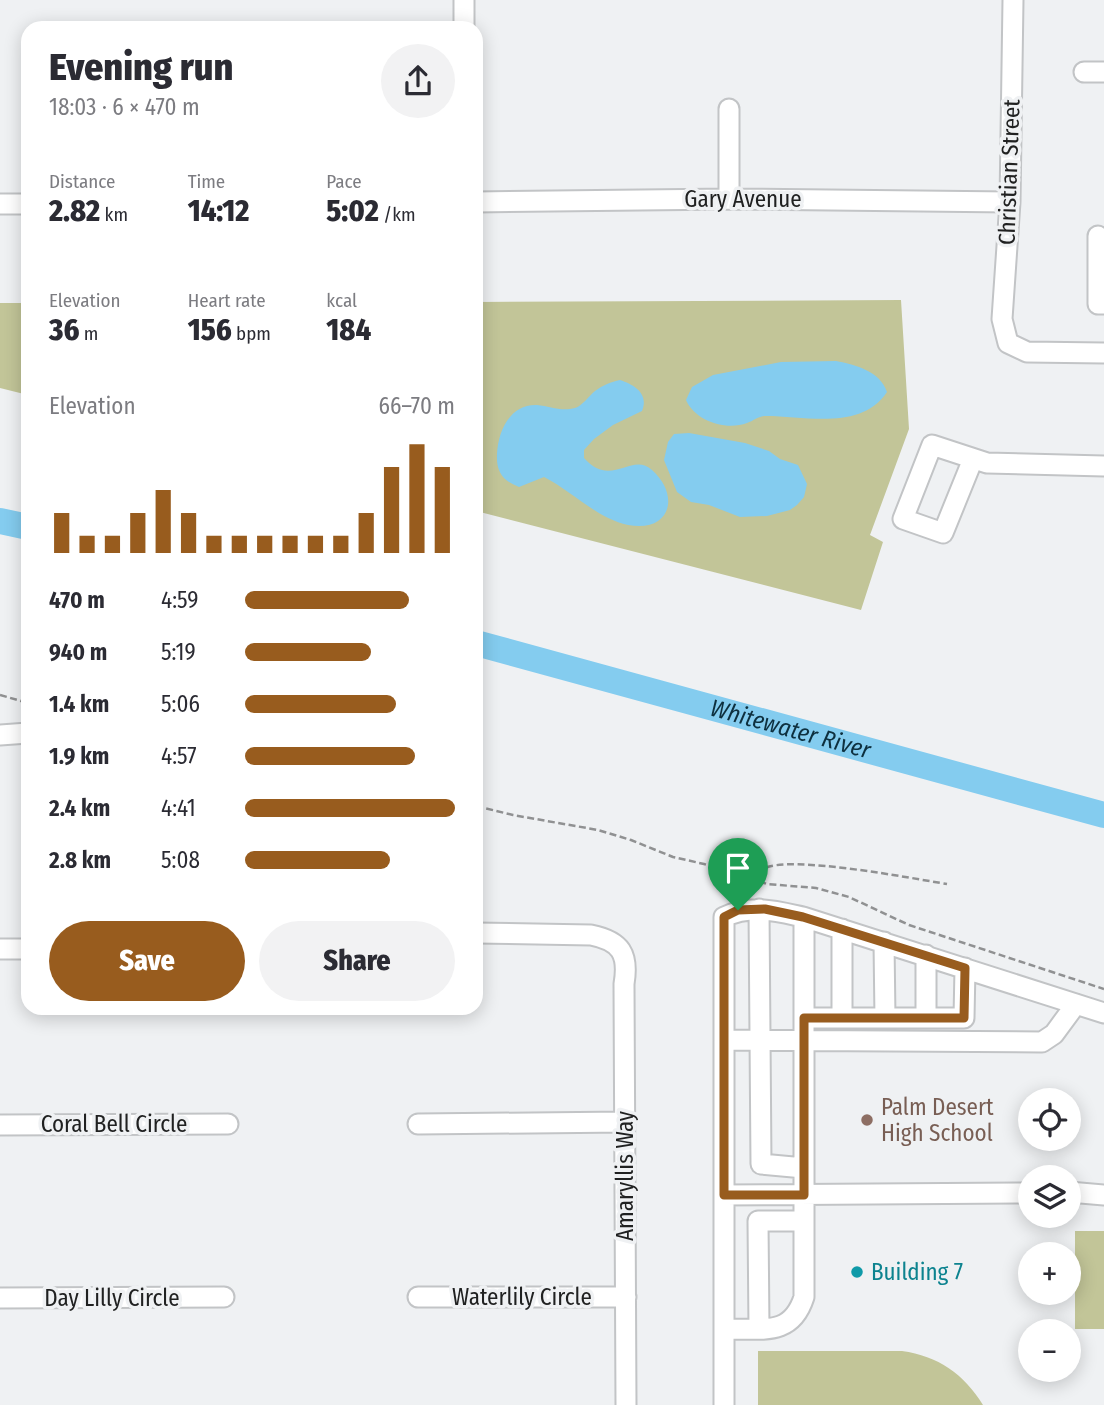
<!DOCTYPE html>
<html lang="en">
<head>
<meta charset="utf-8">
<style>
  :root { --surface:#fff; --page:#f2f2f3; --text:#2b2b33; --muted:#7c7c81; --accent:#985c1e }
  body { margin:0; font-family:"Fira Sans Condensed",sans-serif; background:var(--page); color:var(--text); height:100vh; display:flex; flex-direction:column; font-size:26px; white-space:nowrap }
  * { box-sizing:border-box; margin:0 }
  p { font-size:23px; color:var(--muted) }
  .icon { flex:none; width:38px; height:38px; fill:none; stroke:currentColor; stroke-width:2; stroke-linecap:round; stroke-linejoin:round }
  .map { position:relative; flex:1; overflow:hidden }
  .drawer { position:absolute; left:21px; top:21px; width:462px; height:994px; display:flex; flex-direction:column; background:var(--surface); border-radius:21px; box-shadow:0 4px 18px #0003 }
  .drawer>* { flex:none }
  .buttons { position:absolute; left:1018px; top:1088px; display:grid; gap:14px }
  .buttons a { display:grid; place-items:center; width:63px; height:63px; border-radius:50%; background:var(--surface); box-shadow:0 4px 18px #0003; font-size:35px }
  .pin { position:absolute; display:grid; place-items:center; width:60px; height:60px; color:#fff; margin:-72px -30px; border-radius:50% 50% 50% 0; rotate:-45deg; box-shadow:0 0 7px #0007 }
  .pin .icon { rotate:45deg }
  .round { display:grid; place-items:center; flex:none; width:74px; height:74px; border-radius:37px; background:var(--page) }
  .head { display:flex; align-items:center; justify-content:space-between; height:119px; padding:0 28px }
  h1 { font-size:38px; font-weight:800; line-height:52px }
  .figures { display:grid; grid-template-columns:repeat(3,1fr); gap:10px; height:119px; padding:7px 28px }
  .figures div { display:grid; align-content:center }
  .figures b { font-size:30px; font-weight:800 }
  .figures small { font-size:19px; font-weight:400 }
  .figures p { font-size:19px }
  .chart { height:196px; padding:14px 28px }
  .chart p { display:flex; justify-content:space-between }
  .chart svg { width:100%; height:126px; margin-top:7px; stroke:var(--accent); stroke-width:6 }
  .cta { display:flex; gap:14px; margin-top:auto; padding:14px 28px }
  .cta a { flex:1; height:80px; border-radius:42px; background:var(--accent); color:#fff; font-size:28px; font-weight:800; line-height:80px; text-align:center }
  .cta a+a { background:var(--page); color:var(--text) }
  ul { padding:0 28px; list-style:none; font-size:23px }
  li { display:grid; grid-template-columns:112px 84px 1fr; align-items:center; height:52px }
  li i { height:18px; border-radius:9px; background:var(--accent) }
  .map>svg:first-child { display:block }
  .green { fill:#c2c598 }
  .water { fill:#84ccef }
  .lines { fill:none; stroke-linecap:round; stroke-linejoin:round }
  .river { stroke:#84ccef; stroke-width:26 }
  .minor-casing { stroke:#c2c4c6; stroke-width:23 }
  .path { stroke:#909192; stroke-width:2.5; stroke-dasharray:7 3.5; stroke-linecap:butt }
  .minor { stroke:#fff; stroke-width:19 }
  .route-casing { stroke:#fff; stroke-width:14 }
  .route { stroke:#985c1e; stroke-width:9 }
  .education-dot { fill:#8d6e63; stroke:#eff1f3; stroke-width:2.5 }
  .culture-dot { fill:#0f9aa8; stroke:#eff1f3; stroke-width:2.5 }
  .labels { text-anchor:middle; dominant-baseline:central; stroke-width:7; stroke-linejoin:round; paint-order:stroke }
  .street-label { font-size:23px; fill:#202121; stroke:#eff1f3 }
  .education-label { font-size:23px; fill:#785e54; stroke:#eff1f3; text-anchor:start }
  .culture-label { font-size:23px; fill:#0d838f; stroke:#eff1f3; text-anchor:start }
  .water-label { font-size:24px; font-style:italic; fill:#0e303f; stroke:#eff1f3 }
</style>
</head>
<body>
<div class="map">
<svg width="1104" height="1405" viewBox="0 0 1104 1405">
  <rect width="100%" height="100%" fill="#eff1f3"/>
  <path class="green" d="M901 300 909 429 870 535 883 542 861 610 476 511V302Z
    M0 303H28V395L0 388Z
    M1075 1231H1104V1329H1075Z
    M758 1351H902C938 1356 964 1374 983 1405H758Z"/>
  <path class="water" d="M836 361C856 365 880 371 887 392 861 431 806 416 766 416 758 416 754 421 747 423 726 431 695 421 686 400L692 387 713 375 781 362Z
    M620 380C635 385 649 394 642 411L613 425 594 439 584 450V458C611 489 632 451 652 470 681 496 670 533 628 525 596 518 572 491 544 477L519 487C503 481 496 472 497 454 498 431 510 404 537 405 550 406 561 412 575 408 582 406 589 396 595 391 603 385 611 382 620 380Z
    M689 433 745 443 769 451 780 459 798 465 807 484 804 497 797 505 790 510 767 516 740 517 709 505 691 502 677 492 664 460 668 442 674 434Z"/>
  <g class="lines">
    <g class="river">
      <path d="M0 521 28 527"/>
      <path id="s1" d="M476 643 1104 815"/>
    </g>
    <defs>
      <path id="minor" d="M464 0V28
        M1013 0 1010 202 1002 319 1008 343 1027 352 1104 353
        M1084 72H1104
        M729 109V199
        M476 202 729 199 1010 202
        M0 204H28
        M1098 236V304H1104
        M973 459 943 533 903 519 932 445 987 463 1104 466
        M0 735 28 733
        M759 909 761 1164 804 1168
        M476 933 591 935C621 941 629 954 624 984L626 1405
        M884 942 885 1018
        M0 949H28
        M926 955V1018
        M804 1018H964L965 968
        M842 1018V929
        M724 1040 1042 1042 1054 1034 1076 1004
        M418 1124 625 1122
        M0 1125 228 1124
        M1069 1192 1104 1195
        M724 1195 1031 1193
        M418 1297H626
        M0 1298 224 1297
        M759 1328 758 1221H804
        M724 1329C761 1328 791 1338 804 1297V918
        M724 1405V917C751 904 775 911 803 917L1104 1013"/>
    </defs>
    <use href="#minor" class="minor-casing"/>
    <path class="path" d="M0 695 28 703
      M476 806 513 815 598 830 631 840 673 857 704 864 767 884 816 888 849 897 909 925 1104 989
      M753 894C754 886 755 874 763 869 787 854 915 879 947 884"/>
    <use href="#minor" class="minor"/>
  </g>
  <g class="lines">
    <defs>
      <path id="route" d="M765 909 803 917 965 968 964 1018H804V1195H724V917L738 910Z"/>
    </defs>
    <use href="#route" class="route-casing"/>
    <use href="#route" class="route"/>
  </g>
  <circle class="education-dot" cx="867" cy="1120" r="7"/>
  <circle class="culture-dot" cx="857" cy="1272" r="7"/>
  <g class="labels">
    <g class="street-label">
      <text transform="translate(1009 172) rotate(-88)">Christian Street</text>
      <text x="743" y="199">Gary Avenue</text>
      <text x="114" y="1124">Coral Bell Circle</text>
      <text transform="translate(625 1176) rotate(-90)">Amaryllis Way</text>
      <text x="522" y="1297">Waterlily Circle</text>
      <text x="112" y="1298">Day Lilly Circle</text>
    </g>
    <g class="education-label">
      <text x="881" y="1107">Palm Desert<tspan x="881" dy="26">High School</tspan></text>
    </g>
    <g class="culture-label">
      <text x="871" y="1272">Building 7</text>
    </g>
    <g class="water-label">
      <text stroke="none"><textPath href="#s1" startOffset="326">Whitewater River</textPath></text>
    </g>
  </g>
</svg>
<div class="buttons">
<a><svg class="icon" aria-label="locate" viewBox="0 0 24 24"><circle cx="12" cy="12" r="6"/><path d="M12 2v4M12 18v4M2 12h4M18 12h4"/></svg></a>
<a><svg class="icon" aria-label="layers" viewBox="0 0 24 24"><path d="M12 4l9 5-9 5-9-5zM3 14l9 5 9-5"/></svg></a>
<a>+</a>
<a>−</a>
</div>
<div class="pin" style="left:738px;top:910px;background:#1e9e55"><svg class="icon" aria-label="arrive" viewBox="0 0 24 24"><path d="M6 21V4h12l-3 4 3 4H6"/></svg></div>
<section class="drawer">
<div class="head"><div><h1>Evening run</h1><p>18:03 · 6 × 470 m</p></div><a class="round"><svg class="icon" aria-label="share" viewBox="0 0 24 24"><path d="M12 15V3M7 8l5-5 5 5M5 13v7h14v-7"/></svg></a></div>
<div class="figures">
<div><p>Distance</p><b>2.82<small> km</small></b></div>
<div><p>Time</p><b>14:12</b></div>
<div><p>Pace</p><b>5:02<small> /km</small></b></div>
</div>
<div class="figures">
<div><p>Elevation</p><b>36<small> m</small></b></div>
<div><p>Heart rate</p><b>156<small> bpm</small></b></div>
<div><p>kcal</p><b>184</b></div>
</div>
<div class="chart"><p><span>Elevation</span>66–70 m</p>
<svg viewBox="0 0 160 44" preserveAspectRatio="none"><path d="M5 44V30M15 44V38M25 44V38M35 44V30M45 44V22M55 44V30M65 44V38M75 44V38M85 44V38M95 44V38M105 44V38M115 44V38M125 44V30M135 44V14M145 44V6M155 44V14"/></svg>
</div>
<ul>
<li><b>470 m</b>4:59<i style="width:78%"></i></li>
<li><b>940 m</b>5:19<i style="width:60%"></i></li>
<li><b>1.4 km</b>5:06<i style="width:72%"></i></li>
<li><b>1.9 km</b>4:57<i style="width:81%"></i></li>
<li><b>2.4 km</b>4:41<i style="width:100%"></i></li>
<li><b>2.8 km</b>5:08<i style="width:69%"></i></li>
</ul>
<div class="cta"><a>Save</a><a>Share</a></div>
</section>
</div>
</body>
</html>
